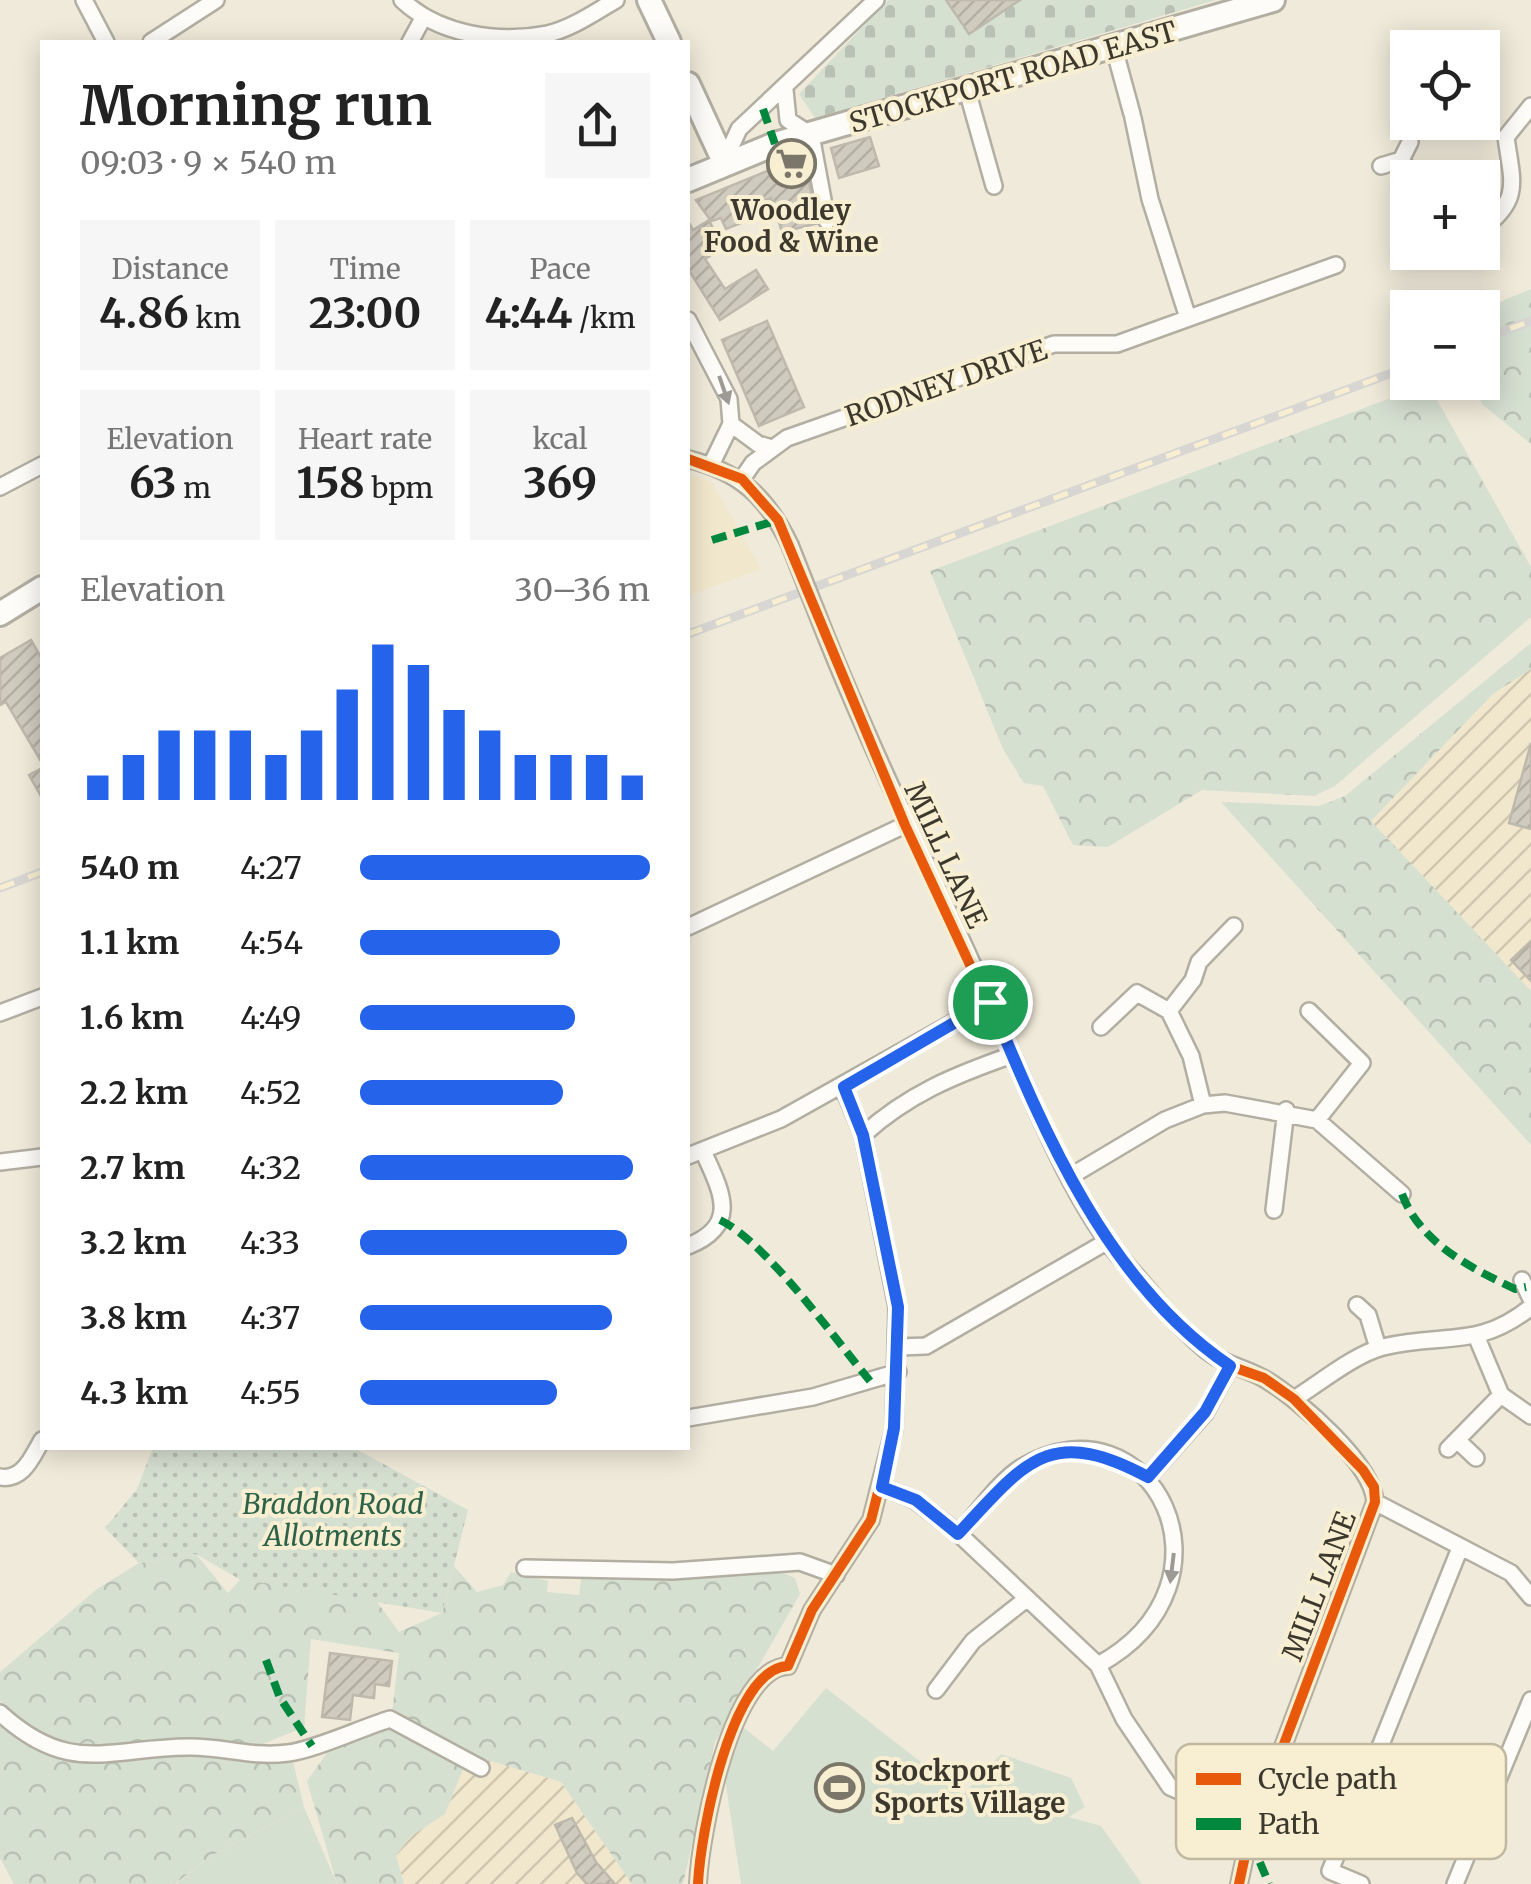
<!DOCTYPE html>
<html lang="en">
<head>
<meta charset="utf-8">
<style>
  :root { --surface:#fff; --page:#f6f6f6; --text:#222; --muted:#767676; --accent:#2563eb }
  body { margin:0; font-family:Merriweather,serif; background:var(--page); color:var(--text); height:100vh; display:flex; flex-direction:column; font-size:38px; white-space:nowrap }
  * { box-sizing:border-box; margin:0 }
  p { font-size:32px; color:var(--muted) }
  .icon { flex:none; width:55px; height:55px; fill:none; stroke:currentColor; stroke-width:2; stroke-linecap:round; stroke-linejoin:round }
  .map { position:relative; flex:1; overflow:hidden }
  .side { position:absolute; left:40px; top:40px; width:650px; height:1410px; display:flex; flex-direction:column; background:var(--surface); border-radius:0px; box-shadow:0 5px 25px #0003 }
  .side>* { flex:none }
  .tools { position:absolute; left:1390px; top:30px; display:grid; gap:20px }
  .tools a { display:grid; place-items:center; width:110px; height:110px; border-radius:0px; background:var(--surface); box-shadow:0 5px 25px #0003; font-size:50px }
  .pin { position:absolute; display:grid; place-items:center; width:85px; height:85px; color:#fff; margin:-42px; border:5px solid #fff; border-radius:50%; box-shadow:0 2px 10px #0007 }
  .round { display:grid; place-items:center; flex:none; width:105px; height:105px; border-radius:0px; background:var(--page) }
  .head { display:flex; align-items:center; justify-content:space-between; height:170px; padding:0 40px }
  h1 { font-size:55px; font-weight:700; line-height:75px }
  .metrics { display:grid; grid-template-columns:repeat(3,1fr); gap:15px; height:170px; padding:10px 40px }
  .metrics div { display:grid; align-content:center; border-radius:0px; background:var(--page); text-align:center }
  .metrics b { font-size:42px; font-weight:700 }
  .metrics small { font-size:28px; font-weight:400 }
  .metrics p { font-size:28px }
  .chart { height:280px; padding:20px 40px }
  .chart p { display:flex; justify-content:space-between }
  .chart svg { width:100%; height:180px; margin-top:10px; stroke:var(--accent); stroke-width:6 }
  ul { padding:0 40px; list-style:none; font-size:32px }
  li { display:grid; grid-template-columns:160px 120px 1fr; align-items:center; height:75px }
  li i { height:25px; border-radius:12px; background:var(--accent) }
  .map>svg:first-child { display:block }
  .built { fill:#f1e7cc }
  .industrial { fill:url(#industrial-furrows) }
  .grass { fill:#d6e0d1 }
  .forest { fill:url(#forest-crowns) }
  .cemetery { fill:url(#cemetery-stones) }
  .garden { fill:url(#garden-dots) }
  .building { fill:url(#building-hatch); stroke:#beb9ad; stroke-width:2.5 }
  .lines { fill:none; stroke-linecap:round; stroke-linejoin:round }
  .street-casing { stroke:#b2aea2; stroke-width:20 }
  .primary-casing { stroke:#b2aea2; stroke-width:28 }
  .street { stroke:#fdfcf9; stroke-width:15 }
  .primary { stroke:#fdfcf9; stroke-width:22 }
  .rail-casing { stroke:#d8d6d2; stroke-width:9 }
  .rail { stroke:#f8efd2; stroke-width:5; stroke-dasharray:15; stroke-linecap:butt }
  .street-bridge-casing { stroke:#b2aea2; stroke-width:20; stroke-linecap:butt }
  .street-bridge { stroke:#fdfcf9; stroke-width:15 }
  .quiet { stroke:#00873e; stroke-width:8; stroke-dasharray:15 8; stroke-linecap:butt }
  .cycleway-casing { stroke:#f8efd2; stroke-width:16 }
  .cycleway { stroke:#e8590c; stroke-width:10 }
  .oneway { fill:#9c9a93 }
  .route-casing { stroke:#fff; stroke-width:20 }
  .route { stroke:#2563eb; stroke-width:12 }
  .labels { text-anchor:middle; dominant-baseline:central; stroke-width:8; stroke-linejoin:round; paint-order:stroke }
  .street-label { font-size:28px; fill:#3c382d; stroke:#f8efd2 }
  .poi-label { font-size:28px; font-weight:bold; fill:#3c382d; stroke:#f8efd2 }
  .park-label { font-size:28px; font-style:italic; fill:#2c6247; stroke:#f8efd2 }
  .key { fill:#f8efd2; stroke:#c0b8a0; stroke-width:2.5 }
  .key-label { font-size:28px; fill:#3c382d }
</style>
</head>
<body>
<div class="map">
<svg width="1531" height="1884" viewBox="0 0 1531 1884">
  <defs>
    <pattern id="industrial-furrows" width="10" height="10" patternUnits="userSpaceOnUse" patternTransform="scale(2.5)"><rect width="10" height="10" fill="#f1e7cc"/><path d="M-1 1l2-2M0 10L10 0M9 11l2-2" fill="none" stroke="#d0c7b0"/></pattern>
    <pattern id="forest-crowns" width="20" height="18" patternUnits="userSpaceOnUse" patternTransform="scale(2.5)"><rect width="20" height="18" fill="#d6e0d1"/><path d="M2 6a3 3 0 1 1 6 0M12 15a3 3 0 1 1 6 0" fill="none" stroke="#b9c1b4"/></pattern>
    <pattern id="cemetery-stones" width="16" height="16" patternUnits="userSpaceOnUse" patternTransform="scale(2.5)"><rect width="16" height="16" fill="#d6e0d1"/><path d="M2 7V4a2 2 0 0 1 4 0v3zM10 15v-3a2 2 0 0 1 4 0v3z" fill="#b9c1b4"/></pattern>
    <pattern id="garden-dots" width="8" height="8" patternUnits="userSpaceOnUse" patternTransform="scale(2.5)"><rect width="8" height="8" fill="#d6e0d1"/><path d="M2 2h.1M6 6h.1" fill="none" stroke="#b9c1b4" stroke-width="1.8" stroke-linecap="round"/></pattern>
    <pattern id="building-hatch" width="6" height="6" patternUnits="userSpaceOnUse" patternTransform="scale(2.5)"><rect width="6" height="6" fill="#d0cbbf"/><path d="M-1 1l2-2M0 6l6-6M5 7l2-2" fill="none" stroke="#b4afa4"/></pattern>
  </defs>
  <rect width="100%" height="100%" fill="#f0eada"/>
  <path class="built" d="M688 474 712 482 761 569 688 596Z"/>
  <path class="industrial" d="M1531 669V991L1371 821 1493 694Z
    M468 1754 561 1782 632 1884H404L396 1855 411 1836 445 1814Z"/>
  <path class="grass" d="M826 1688 963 1795 1001 1754 1071 1778 1085 1807 1069 1817 1101 1826 1142 1884H741L725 1779 739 1724 773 1751Z
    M304 1807 337 1884H176L209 1857Z"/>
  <path class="forest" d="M1531 289V444L1483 405 1471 383 1482 382 1483 309Z
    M1428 384 1531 567V617L1335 786 1314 796 1202 790 1108 847 1073 845 1043 786 1024 783 1003 749 930 571Z
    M1531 643V669L1493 694 1371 821 1531 991V1145L1221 802 1319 806 1345 796Z
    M196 1554 228 1593 244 1575 365 1585 399 1632 442 1613 454 1566 477 1592 503 1585 511 1572 548 1581 547 1592 579 1595 581 1579 710 1578 781 1572 795 1578 800 1594 715 1742 683 1884H632L561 1782 468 1754 392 1713 399 1653 311 1639 304 1727 246 1751 88 1750 25 1728 0 1701V1672L97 1589 139 1563Z
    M0 1722 30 1742 138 1752 291 1753 304 1807 209 1857 175 1884H14L0 1858Z
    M390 1725 465 1764 445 1814 411 1836 396 1855 404 1884H337L307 1781 338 1737Z"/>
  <path class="cemetery" d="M888 0H1216L815 118 799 94Z"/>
  <path class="garden" d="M153 1448H354L468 1510 442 1613 239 1579 196 1554 139 1563 105 1528 137 1489Z"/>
  <path class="building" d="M946 0H1020L969 34Z
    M870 137 879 166 839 178 831 148Z
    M797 159 803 160 819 223 782 232 771 198 766 200 770 210 755 217 751 206 737 211 741 223 726 229 721 218 711 221 696 200Z
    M709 220 722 248 705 259 725 289 756 270 768 289 720 320 688 269V221L693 230Z
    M767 321 804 407 759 426 722 340Z
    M31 640 42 659V763L6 702 0 705V658Z
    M1531 743V829L1509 823Z
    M42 768V798L29 775Z
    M1531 941V981L1511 960Z
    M330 1653 392 1661 389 1686 375 1684 374 1698 353 1695 350 1720 322 1717Z
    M572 1818 596 1862 615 1884H587L577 1873 555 1825Z"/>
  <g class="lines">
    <defs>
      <path id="street" d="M84 0 106 42
        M402 0C438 34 497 44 547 34 571 29 595 12 616 0
        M151 42 216 0
        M410 42 422 20
        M1114 48 1132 114
        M785 90 788 120 811 135 827 221
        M967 90 994 186
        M1133 118 1150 199 1188 318
        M1401 160 1415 178
        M724 162 739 129 876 0
        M1381 166 1401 160 1410 142
        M1482 229C1522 199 1512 182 1506 137L1531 106
        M688 320 729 399 731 424 711 465
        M731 424 758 444 772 448
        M688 459C740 472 767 497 790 545
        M742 479 753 463 787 438 1054 344H1117L1336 265
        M0 487 42 465
        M820 621C871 751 933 874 989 1001 1023 1077 1071 1204 1125 1263 1151 1292 1177 1326 1207 1351 1226 1366 1248 1368 1268 1381 1300 1401 1373 1464 1375 1502L1249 1837 1239 1884
        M688 927 905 825
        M1309 1011 1362 1063 1317 1120
        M0 1013 42 997
        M1101 1027 1137 993 1169 1011
        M1203 1105 1191 1056 1169 1011 1193 980 1199 962 1234 926
        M863 1135C908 1094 955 1075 1012 1055
        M688 1156 781 1119 990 1002
        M0 1162 42 1157
        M1071 1176 1165 1120 1203 1105 1225 1103 1317 1120 1402 1194
        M1274 1210 1286 1110
        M688 1246C741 1225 721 1191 703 1151
        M1522 1280 1531 1299
        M1357 1305 1368 1315 1378 1348
        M1477 1338 1501 1395 1531 1416
        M899 1347 926 1346 1106 1242
        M1294 1399C1320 1383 1353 1355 1383 1347 1444 1332 1477 1350 1531 1307
        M688 1418 813 1397 898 1372
        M1457 1440 1476 1458
        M1448 1449 1501 1395
        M0 1477C23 1481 32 1457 42 1440
        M1148 1477 1205 1413 1230 1366
        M883 1487 915 1500 959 1534 1098 1665 1124 1719 1170 1787 1198 1799 1263 1800
        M1375 1502 1511 1573 1531 1597
        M959 1534C977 1514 998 1482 1022 1467 1151 1391 1248 1583 1098 1665
        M525 1568 673 1571 800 1562 836 1575
        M936 1690 973 1641 1025 1600
        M0 1713C69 1776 107 1748 188 1747 222 1746 252 1758 288 1753 314 1750 361 1728 390 1719L481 1768
        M698 1884C700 1836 731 1668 788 1666L812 1610 871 1520 894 1429 897 1307 863 1135 843 1087
        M1361 1884 1330 1871 1460 1548
        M1455 1884 1531 1700"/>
      <path id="primary" d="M649 0 669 42
        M688 84 724 162
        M688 180 775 144 1273 0
        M0 614 42 588"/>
    </defs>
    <use href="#street" class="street-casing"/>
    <use href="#primary" class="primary-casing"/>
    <use href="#street" class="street"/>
    <use href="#primary" class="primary"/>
    <defs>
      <path id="rail" d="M1482 339 1531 321
        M688 634 1408 367
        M0 888 42 872"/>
    </defs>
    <use href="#rail" class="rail-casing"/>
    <use href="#rail" class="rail"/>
    <defs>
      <path id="street-bridge" d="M790 545 820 621"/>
    </defs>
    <use href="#street-bridge" class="street-bridge-casing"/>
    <use href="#street-bridge" class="street-bridge"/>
    <path class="quiet" d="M763 109 775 144
      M712 540 778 520
      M1402 1194C1420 1243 1471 1268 1515 1289L1526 1287
      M720 1220C766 1242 835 1339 870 1381
      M266 1660 280 1698 312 1746
      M1251 1841 1269 1884"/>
    <defs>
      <path id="cycleway" d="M688 459 742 479 778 520 905 825 1012 1055 1106 1242 1206 1350 1230 1366 1264 1378 1294 1399 1363 1470 1374 1487 1375 1502 1249 1837 1239 1884
        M698 1884C700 1836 731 1668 788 1666L812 1610 871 1520 894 1429 897 1307 863 1135 843 1087"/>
    </defs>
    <use href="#cycleway" class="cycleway-casing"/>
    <use href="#cycleway" class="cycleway"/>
  </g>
  <defs><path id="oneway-solid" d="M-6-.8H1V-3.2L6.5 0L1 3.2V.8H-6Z" transform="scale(2.5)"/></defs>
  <g class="oneway">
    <use href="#oneway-solid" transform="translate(724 390) rotate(71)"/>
    <use href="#oneway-solid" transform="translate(1172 1568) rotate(97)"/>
  </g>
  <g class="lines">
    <defs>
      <path id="route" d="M990 1002C1045 1134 1107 1283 1230 1366L1205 1412 1148 1477C1049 1424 1025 1462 958 1534L916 1500 882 1487 894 1428 898 1307 863 1135 844 1087Z"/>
    </defs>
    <use href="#route" class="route-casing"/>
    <use href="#route" class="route"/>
  </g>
  <defs>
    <symbol id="supermarket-ring" viewBox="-11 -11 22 22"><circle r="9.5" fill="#f8efd2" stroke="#7b766a" stroke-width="1.5"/><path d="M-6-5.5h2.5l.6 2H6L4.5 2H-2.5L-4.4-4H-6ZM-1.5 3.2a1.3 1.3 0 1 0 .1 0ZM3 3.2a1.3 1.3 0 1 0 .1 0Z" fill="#7b766a"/></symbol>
    <symbol id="stadium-ring" viewBox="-11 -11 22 22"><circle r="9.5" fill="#f8efd2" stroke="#7b766a" stroke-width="1.5"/><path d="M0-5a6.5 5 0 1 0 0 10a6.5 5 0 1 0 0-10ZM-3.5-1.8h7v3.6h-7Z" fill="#7b766a"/></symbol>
  </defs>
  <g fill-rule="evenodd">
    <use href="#supermarket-ring" x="764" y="136" width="55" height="55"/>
    <use href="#stadium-ring" x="812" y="1760" width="55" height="55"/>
  </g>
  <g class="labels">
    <g class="street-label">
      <text transform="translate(1013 77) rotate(-16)">STOCKPORT ROAD EAST</text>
      <text transform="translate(946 383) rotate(-19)">RODNEY DRIVE</text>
      <text transform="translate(946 855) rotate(65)">MILL LANE</text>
      <text transform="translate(1319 1586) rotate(-69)">MILL LANE</text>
    </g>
    <g class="poi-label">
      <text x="791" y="210">Woodley<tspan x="791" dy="32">Food &amp; Wine</tspan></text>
      <text x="874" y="1771" text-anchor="start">Stockport<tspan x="874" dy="32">Sports Village</tspan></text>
    </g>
    <g class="park-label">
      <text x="333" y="1504">Braddon Road<tspan x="333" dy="32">Allotments</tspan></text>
    </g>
  </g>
  <rect x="1176" y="1744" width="330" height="115" rx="15" class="key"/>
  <rect x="1196" y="1773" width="45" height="12" fill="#e8590c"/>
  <rect x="1196" y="1818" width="45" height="12" fill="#00873e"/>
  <g class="key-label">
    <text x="1258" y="1789">Cycle path</text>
    <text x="1258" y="1834">Path</text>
  </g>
</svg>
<div class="tools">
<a><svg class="icon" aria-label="locate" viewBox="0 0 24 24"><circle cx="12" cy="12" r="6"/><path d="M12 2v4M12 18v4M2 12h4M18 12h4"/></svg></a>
<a>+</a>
<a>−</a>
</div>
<div class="pin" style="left:990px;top:1002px;background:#1e9e55"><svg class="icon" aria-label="arrive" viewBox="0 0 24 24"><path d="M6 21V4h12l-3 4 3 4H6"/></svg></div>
<section class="side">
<div class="head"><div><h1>Morning run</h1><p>09:03 · 9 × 540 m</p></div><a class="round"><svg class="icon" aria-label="share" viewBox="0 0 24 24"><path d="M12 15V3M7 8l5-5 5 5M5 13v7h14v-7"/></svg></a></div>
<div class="metrics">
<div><p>Distance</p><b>4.86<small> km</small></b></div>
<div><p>Time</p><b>23:00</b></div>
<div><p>Pace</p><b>4:44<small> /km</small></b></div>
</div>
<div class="metrics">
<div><p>Elevation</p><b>63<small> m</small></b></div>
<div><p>Heart rate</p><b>158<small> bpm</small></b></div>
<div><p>kcal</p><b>369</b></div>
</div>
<div class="chart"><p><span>Elevation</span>30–36 m</p>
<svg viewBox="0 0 160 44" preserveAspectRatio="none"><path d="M5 44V38M15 44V33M25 44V27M35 44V27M45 44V27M55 44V33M65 44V27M75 44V17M85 44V6M95 44V11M105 44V22M115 44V27M125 44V33M135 44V33M145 44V33M155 44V38"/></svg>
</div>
<ul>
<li><b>540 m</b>4:27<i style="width:100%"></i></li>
<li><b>1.1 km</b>4:54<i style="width:69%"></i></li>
<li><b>1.6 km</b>4:49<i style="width:74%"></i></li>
<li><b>2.2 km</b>4:52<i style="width:70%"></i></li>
<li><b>2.7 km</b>4:32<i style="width:94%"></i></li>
<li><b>3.2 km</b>4:33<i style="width:92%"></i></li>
<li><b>3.8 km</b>4:37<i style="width:87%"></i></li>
<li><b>4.3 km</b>4:55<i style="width:68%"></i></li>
</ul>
</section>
</div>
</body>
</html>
